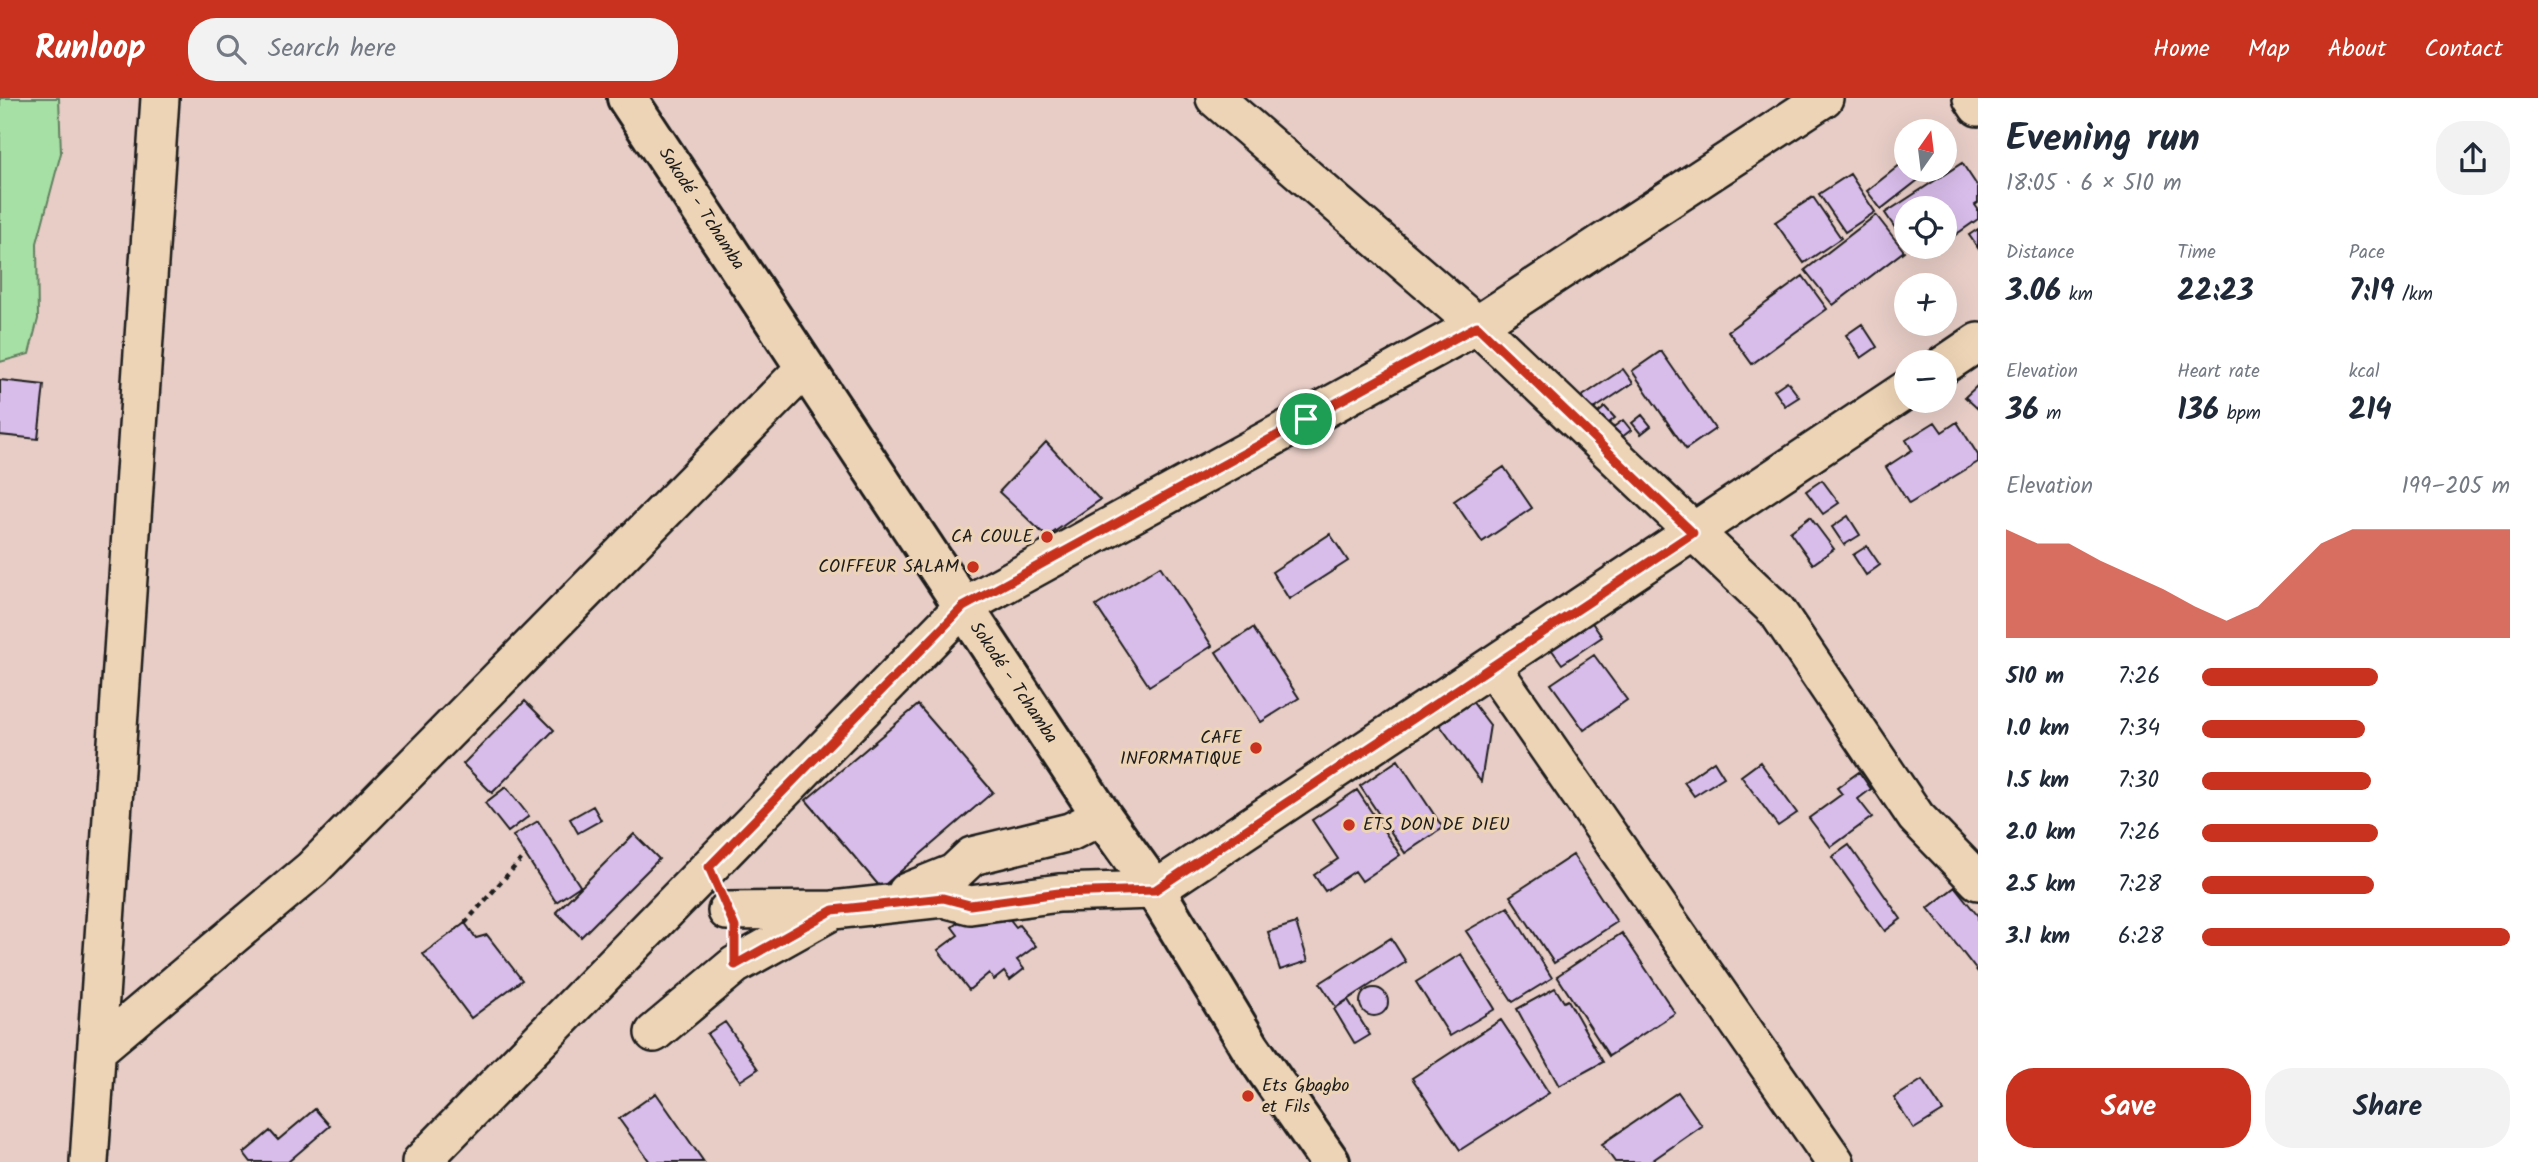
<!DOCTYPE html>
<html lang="en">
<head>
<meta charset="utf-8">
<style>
  :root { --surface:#fff; --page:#f2f2f3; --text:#1f2937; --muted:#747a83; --accent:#c8321e }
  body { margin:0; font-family:Kalam,sans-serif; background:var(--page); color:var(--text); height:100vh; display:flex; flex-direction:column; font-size:26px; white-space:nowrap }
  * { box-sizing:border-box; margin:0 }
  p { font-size:23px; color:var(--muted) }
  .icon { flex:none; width:38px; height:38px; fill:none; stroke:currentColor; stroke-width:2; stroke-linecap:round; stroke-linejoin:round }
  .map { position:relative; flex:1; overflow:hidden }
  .side { display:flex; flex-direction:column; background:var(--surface); width:560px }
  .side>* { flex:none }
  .needle { width:46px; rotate:14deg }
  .buttons { position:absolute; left:1894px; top:21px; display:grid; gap:14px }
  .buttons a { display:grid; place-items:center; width:63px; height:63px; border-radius:50%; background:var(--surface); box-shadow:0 7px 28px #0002; font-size:35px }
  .pin { position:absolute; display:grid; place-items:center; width:60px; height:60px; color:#fff; margin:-30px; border:4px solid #fff; border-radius:50%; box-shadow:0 2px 7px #0007 }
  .round { display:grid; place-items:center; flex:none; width:74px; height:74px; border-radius:28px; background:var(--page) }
  .head { display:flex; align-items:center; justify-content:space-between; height:119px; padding:0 28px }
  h1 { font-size:38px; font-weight:600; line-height:52px }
  .stats { display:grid; grid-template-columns:repeat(3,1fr); gap:10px; height:119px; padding:7px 28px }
  .stats div { display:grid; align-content:center }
  .stats b { font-size:30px; font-weight:600 }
  .stats small { font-size:19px; font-weight:400 }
  .stats p { font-size:19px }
  .chart { height:196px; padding:14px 28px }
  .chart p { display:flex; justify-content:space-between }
  .chart svg { width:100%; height:126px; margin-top:7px; fill:var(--accent); opacity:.7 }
  .cta { display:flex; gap:14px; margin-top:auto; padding:14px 28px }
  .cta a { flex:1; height:80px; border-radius:28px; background:var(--accent); color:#fff; font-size:28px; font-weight:600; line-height:80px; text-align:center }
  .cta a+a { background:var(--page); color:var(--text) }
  ul { padding:0 28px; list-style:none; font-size:23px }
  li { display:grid; grid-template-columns:112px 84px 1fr; align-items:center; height:52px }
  li i { height:18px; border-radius:9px; background:var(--accent) }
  header { display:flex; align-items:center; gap:42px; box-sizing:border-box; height:98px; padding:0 35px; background:var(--accent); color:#fff }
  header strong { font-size:33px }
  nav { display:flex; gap:38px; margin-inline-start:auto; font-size:24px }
  .search { width:490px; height:63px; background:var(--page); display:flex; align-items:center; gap:18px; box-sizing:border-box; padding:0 24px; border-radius:28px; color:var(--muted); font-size:26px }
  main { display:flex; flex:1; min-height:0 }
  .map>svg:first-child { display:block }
  .green { fill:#a7e0a5; stroke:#627e60; stroke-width:2 }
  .building { fill:#d8bcea; stroke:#1c1c1c; stroke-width:2 }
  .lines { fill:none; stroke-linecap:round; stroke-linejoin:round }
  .minor-casing { stroke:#1c1c1c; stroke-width:42 }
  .major-casing { stroke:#1c1c1c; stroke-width:44 }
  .path { stroke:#1c1c1c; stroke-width:4.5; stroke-dasharray:5 5; stroke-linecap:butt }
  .minor { stroke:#eed4b6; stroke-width:37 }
  .major { stroke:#eed4b6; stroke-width:38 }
  .route-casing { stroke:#fff; stroke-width:14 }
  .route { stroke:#c8321e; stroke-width:9 }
  .poi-dot { fill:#c8321e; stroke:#eed4b6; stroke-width:2.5 }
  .labels { text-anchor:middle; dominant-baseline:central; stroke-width:6; stroke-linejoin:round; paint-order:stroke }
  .street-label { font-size:18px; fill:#1c1c1c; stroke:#eed4b6 }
  .poi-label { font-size:18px; fill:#1c1c1c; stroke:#eed4b6; text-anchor:end }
</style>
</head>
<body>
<header>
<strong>Runloop</strong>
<div class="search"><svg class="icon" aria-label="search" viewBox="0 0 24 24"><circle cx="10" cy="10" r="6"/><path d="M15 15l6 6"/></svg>Search here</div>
<nav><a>Home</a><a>Map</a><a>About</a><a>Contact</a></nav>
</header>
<main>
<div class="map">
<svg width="1978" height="1064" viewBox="0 0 1978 1064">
  <rect width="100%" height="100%" fill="#e7cdc6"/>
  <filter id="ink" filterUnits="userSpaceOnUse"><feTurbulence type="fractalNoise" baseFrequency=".0143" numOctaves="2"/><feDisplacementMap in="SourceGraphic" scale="14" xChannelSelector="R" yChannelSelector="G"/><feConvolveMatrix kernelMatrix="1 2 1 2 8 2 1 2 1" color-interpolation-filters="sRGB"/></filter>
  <g filter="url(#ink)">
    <path class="green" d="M0 0H59L61 55 37 145 38 221 29 256 0 264Z"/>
    <path class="building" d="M1906 62V72H1931L1881 111 1867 93Z
      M1962 65 1978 89V105L1975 107 1978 111V121L1948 142 1944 136V110H1906V146L1885 115Z
      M1850 76 1875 114 1845 134 1819 96Z
      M1813 99 1841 140 1804 165 1775 124Z
      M1876 117 1904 153 1833 207 1805 172Z
      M1978 131V150L1969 137Z
      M1803 178 1827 211 1752 266 1728 233Z
      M1862 226 1877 249 1861 260 1846 237Z
      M1661 253 1715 331 1686 351 1632 273Z
      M1623 271 1633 285 1588 315 1578 301Z
      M0 282 44 287 38 341 0 337Z
      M1787 283 1799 299 1785 308 1774 292Z
      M1978 287V311L1965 299Z
      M1605 309 1615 320 1600 332 1591 321Z
      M1642 317 1651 328 1641 336 1632 325Z
      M1623 322 1631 332 1617 343 1608 333Z
      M1935 324 1942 334 1957 324 1978 357V364L1909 406 1886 369 1912 352 1906 342Z
      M1046 344 1100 402 1047 439 999 394Z
      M1504 369 1532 410 1482 444 1454 403Z
      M1822 382 1839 405 1823 416 1806 393Z
      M1848 418 1860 437 1844 447 1832 429Z
      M1810 419 1834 451 1813 466 1790 434Z
      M1330 436 1348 463 1289 501 1272 474Z
      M1867 448 1880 467 1866 477 1853 457Z
      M1160 468 1212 548 1149 588 1096 508Z
      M1586 516 1602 539 1562 566 1546 544Z
      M1253 530 1299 600 1261 624 1216 554Z
      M1594 557 1627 602 1584 632 1551 586Z
      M1471 602 1490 627 1481 684 1439 626Z
      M525 603 554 632 492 695 463 666Z
      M918 607 993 694 881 790 806 702Z
      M1398 662 1443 730 1405 755 1360 688Z
      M1714 663 1724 679 1694 698 1684 684Z
      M1760 664 1797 715 1778 728 1741 678Z
      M1859 674 1871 691 1858 701 1872 719 1831 749 1809 720 1842 696 1837 690Z
      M506 689 529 718 508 734 485 705Z
      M1357 692 1400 757 1362 783 1355 773 1325 793 1314 777 1338 761 1312 722Z
      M593 708 601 722 578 735 570 721Z
      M538 723 580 788 556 804 513 738Z
      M634 736 659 761 581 839 556 814Z
      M1849 747 1901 821 1885 833 1832 759Z
      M1573 757 1617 824 1554 865 1510 798Z
      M1955 789 1978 818V874L1928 810Z
      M1000 809 1016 829 1019 827 1036 848 1017 862 1024 871 1010 882 1004 874 994 882 989 875 969 892 938 852 958 837 952 829 969 816Z
      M1508 809 1552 880 1513 904 1466 833Z
      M465 825 476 840 487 837 522 882 471 920 423 856Z
      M1296 825 1308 863 1280 872 1268 834Z
      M1622 835 1675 915 1609 958 1557 878Z
      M1391 840 1406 864 1336 909 1320 885Z
      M1461 856 1495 911 1450 938 1416 884Z
      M1555 890 1564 904 1568 902 1603 964 1559 988 1517 911Z
      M1360 904a14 14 0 1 1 28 0a14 14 0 1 1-28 0Z
      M1348 902 1370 937 1355 946 1334 911Z
      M1501 922 1549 995 1460 1052 1412 980Z
      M725 924 758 971 740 983 707 936Z
      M1922 982 1943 1013 1914 1031 1894 1000Z
      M1678 994 1702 1028 1650 1064H1615L1602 1046Z
      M656 995 704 1064H650L619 1021Z
      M315 1011 330 1028 288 1064H251L244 1055 270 1033 278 1042Z"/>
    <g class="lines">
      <defs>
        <path id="minor" d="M1215 0 1477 227 1777 513 1916 719 1978 783
          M1972 0 1978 9
          M1944 267 1978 244
          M1492 569 1835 1064
          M907 794 954 775 972 758 1070 734 1102 718
          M727 813 833 812 943 800 970 807 1059 795 1155 792 1906 292
          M654 935 735 867 830 814
          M98 951 312 771 805 270
          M89 1064 160 0
          M421 1064 963 509 1477 227 1824 0"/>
        <path id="major" d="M627 0 1102 718 1155 792 1250 949 1330 1064"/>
      </defs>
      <use href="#minor" class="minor-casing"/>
      <use href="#major" class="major-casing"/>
      <path class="path" d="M465 825 525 757"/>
      <use href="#minor" class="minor"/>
      <use href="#major" class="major"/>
    </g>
  </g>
  <g class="lines" filter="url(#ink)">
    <defs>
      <path id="route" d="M1477 228 1693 435 1155 792 1059 795 970 807 943 800 833 812 735 867V829L709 769 963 509Z"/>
    </defs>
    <use href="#route" class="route-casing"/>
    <use href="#route" class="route"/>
  </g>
  <g class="poi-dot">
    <circle cx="1047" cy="439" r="7"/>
    <circle cx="973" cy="469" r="7"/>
    <circle cx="1256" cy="650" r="7"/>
    <circle cx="1349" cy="727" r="7"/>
    <circle cx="1248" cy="998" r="7"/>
  </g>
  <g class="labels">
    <g class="street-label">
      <text transform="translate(701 111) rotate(57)">Sokodé - Tchamba</text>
      <text transform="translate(1013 585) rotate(56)">Sokodé - Tchamba</text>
    </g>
    <g class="poi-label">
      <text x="1033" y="439">CA COULE</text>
      <text x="959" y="469">COIFFEUR SALAM</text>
      <text x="1242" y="640">CAFE<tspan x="1242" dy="21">INFORMATIQUE</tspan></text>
      <text x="1363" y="727" text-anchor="start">ETS DON DE DIEU</text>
      <text x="1262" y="988" text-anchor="start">Ets Gbagbo<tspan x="1262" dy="21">et Fils</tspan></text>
    </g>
  </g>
</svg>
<div class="buttons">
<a><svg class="needle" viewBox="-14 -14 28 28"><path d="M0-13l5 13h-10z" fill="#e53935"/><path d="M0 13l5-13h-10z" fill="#747a83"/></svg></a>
<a><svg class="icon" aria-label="locate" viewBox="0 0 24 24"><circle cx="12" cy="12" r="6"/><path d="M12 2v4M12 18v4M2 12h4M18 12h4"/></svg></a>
<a>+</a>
<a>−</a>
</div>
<div class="pin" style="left:1306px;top:321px;background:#1e9e55"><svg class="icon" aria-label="arrive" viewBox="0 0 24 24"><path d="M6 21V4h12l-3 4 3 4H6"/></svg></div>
</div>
<section class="side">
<div class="head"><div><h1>Evening run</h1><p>18:05 · 6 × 510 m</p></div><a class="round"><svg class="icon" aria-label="share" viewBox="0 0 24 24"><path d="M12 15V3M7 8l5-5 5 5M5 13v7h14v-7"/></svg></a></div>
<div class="stats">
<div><p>Distance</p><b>3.06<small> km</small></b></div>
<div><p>Time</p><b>22:23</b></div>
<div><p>Pace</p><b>7:19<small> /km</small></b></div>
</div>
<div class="stats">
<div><p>Elevation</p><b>36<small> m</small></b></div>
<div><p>Heart rate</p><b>136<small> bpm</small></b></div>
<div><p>kcal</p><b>214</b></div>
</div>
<div class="chart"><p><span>Elevation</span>199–205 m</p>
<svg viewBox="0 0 160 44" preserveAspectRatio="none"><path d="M0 44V6L10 11L20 11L30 17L40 22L50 27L60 33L70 38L80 33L90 22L100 11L110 6L120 6L130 6L140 6L150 6L160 6V44z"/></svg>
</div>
<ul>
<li><b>510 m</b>7:26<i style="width:57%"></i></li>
<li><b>1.0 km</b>7:34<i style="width:53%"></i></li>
<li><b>1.5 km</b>7:30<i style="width:55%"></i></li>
<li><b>2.0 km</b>7:26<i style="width:57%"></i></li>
<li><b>2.5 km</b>7:28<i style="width:56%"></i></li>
<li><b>3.1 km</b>6:28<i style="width:100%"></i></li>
</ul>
<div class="cta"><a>Save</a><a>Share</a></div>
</section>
</main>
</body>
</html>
